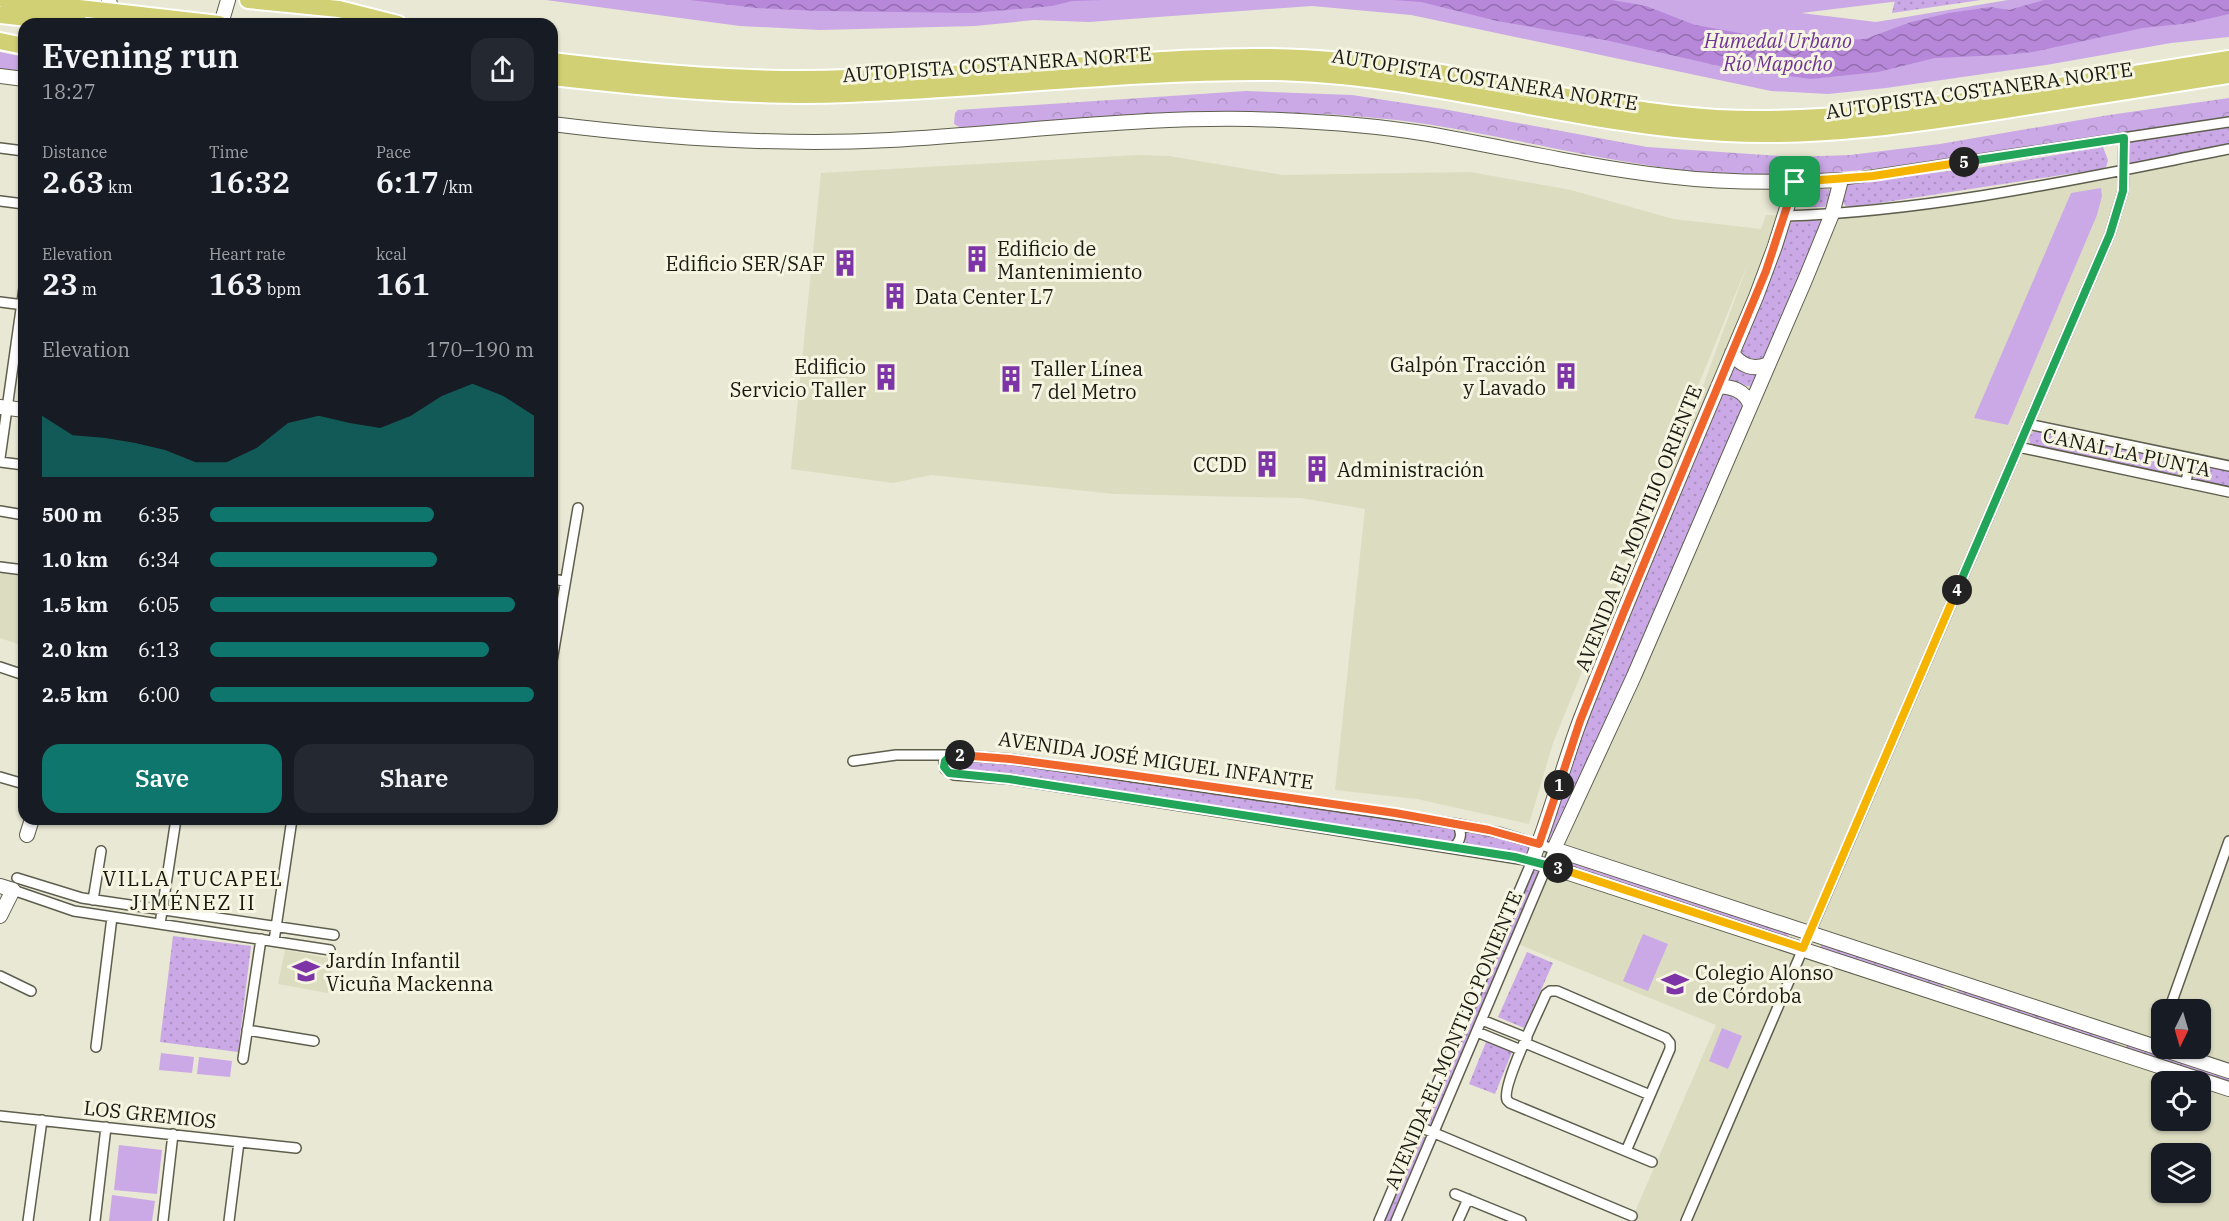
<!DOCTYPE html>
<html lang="en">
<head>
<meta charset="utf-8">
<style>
  :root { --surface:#171b24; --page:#242831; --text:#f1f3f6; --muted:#9ea1a6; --accent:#0f766e }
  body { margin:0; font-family:"IBM Plex Serif",serif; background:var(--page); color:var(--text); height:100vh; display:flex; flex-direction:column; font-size:22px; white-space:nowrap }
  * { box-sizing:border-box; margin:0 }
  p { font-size:20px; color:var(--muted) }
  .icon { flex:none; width:33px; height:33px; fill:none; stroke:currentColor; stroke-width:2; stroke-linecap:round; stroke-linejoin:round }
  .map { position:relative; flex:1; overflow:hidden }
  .side { position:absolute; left:18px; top:18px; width:540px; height:807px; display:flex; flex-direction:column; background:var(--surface); border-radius:18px; box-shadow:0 2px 4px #0004 }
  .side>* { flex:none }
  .needle { width:39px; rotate:185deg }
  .controls { position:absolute; left:2151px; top:999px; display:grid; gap:12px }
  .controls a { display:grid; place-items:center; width:60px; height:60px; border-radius:12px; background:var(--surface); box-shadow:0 2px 4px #0004; font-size:30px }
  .pin { position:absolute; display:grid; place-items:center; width:51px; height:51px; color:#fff; margin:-26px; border-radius:12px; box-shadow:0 3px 9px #0006 }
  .km { position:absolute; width:30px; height:30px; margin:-15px; border-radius:50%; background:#222; color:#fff; font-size:16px; line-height:30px; text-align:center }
  .round { display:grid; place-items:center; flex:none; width:63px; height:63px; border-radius:18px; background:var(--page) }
  .summary { display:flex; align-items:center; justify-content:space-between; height:102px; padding:0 24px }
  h1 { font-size:33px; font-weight:600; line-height:45px }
  .metrics { display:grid; grid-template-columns:repeat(3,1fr); gap:9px; height:102px; padding:6px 24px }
  .metrics div { display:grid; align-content:center }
  .metrics b { font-size:30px; font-weight:600 }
  .metrics small { font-size:16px; font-weight:400 }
  .metrics p { font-size:16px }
  .chart { height:168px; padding:12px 24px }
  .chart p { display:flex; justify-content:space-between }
  .chart svg { width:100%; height:108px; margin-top:6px; fill:var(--accent); opacity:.7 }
  .button { display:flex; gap:12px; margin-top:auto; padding:12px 24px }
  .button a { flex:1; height:69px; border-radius:18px; background:var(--accent); color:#fff; font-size:24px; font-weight:600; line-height:69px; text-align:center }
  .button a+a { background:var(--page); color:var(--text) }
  ul { padding:0 24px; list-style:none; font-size:20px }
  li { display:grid; grid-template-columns:96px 72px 1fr; align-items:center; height:45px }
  li i { height:15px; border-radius:8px; background:var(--accent) }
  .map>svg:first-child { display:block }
  .built { fill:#dcdcc1; fill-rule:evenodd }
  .grass { fill:url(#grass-dots) }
  .forest { fill:url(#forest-crowns) }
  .park { fill:#cba9e6 }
  .water { fill:url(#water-waves) }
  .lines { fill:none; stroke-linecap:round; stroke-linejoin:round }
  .street-casing { stroke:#5e5e4d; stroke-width:12 }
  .secondary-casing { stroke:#5e5e4d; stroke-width:16 }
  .highway-casing { stroke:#fff; stroke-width:20 }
  .street { stroke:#fff; stroke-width:9 }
  .secondary { stroke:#fff; stroke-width:14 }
  .highway { stroke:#d2d074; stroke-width:16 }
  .highway-bridge-casing { stroke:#fff; stroke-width:20; stroke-linecap:butt }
  .highway-bridge { stroke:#d2d074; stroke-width:16 }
  .split-1-casing { stroke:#fff; stroke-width:12 }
  .split-2-casing { stroke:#fff; stroke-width:12 }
  .split-3-casing { stroke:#fff; stroke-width:12 }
  .split-4-casing { stroke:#fff; stroke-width:12 }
  .split-5-casing { stroke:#fff; stroke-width:12 }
  .split-6-casing { stroke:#fff; stroke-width:12 }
  .split-1 { stroke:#f0652b; stroke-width:8 }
  .split-2 { stroke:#f0652b; stroke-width:8 }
  .split-3 { stroke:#22a559; stroke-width:8 }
  .split-4 { stroke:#f5b400; stroke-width:8 }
  .split-5 { stroke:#22a559; stroke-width:8 }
  .split-6 { stroke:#f5b400; stroke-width:8 }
  .labels { text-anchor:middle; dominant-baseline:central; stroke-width:6; stroke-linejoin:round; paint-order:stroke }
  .park-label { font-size:20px; font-style:italic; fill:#6f3494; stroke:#f5f5e2 }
  .street-label { font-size:20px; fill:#191912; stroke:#f5f5e2 }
  .poi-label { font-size:20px; fill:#191912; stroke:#f5f5e2; text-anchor:start }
  .neighbourhood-label { font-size:21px; letter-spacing:1.5px; fill:#191912; stroke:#f5f5e2 }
</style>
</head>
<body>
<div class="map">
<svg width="2229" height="1221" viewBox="0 0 2229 1221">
  <defs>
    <pattern id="grass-dots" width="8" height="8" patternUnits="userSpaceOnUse" patternTransform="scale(1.5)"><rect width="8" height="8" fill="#cba9e6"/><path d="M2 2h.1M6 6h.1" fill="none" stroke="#ae91c4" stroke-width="1.8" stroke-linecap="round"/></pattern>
    <pattern id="forest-crowns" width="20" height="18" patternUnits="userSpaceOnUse" patternTransform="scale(1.5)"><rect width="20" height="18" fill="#cba9e6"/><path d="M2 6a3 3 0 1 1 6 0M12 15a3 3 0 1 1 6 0" fill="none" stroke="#ae91c4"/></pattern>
    <pattern id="water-waves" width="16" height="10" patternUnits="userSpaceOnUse" patternTransform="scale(1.5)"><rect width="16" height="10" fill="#b788da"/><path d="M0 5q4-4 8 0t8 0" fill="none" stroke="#946eaf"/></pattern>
  </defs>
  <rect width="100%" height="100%" fill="#e8e8d4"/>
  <path class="built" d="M2229 154V1221H1631L1716 1025 1518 944 1529 861 1750 258 1553 743 1529 824 1417 799 1335 790 1365 509 1301 498 1115 494 931 475 893 483 791 469 821 173 1137 155 1169 156 1283 175 1470 172 1571 190 1673 219 1761 229 1766 215 1837 217 1977 200ZM2162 1010H2200V1048H2162ZM2162 1082H2200V1120H2162ZM2162 1154H2200V1192H2162Z
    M0 572 24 575V646L0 638Z
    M285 950 334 959 328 993 278 984Z"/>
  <path class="grass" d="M1895 0H1981L1892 13Z
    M2229 126V145L2132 165 2128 160V146L2131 142Z
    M2103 147 2108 160 2106 167 2101 169 1860 206H1846L1841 201 1846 182 1978 168Z
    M1829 189 1831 192 1825 207H1802L1799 205 1802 190Z
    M1823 220V226L1762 363 1745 359 1741 352 1791 222Z
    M1734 367 1758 374 1752 387 1729 381Z
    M1723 393 1740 395 1744 404 1742 410 1553 842H1547L1545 839 1579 737 1720 394Z
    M2039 431 2175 460 2180 463 2181 469 2177 475 2171 476 2032 445 2030 443 2029 437 2033 432Z
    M2197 464 2229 471V488L2193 479 2191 477V468Z
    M952 760 1004 762 1451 828 1457 831 1458 838 1452 843 985 772 953 770 949 765Z
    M1467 830 1528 844 1530 851 1525 855 1465 843Z
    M1558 856 1788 930 1789 934 1787 938 1559 864 1557 860Z
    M1533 868 1541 869 1432 1125 1428 1126 1426 1121Z
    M173 936 251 946 238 1052 160 1042Z
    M1822 944 1945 982 1942 990 1823 951 1820 948Z
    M1527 952 1553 963 1524 1028 1498 1017Z
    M1959 987 2117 1039 2115 1046 1957 994Z
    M1486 1042 1512 1052 1495 1094 1469 1084Z
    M2127 1043 2229 1075V1084L2126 1049Z
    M1421 1135 1426 1138 1425 1145 1392 1221H1383L1418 1138Z"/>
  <path class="forest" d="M1246 91 1352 95 1443 109 1647 147 1793 157 1850 155 1940 144 2109 115 2229 98V116C2151 130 2073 142 1994 153 1913 165 1834 176 1752 175 1631 172 1515 135 1397 120 1252 103 1105 118 961 128L954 124 955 113 958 110Z"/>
  <path class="park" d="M546 0H1908L1801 13 1876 22 2008 0H2229V37L2171 43 2046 65 1886 88 1828 94 1771 91 1411 15 1312 6 1089 22 1034 20 975 26 820 30 740 26Z
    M0 52 24 57V73L0 70Z
    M2101 188 2102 196 2097 215 2008 425 1974 418 2071 193Z
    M1643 934 1668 944 1648 991 1623 981Z
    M1722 1028 1742 1036 1728 1069 1709 1061Z
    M161 1053 194 1057 192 1073 159 1070Z
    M199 1057 232 1061 230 1077 197 1074Z
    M119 1145 162 1150 157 1194 114 1190Z
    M112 1195 155 1201 152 1221H109Z"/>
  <path class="water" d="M690 0H1104L1072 1 1052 6 972 13 819 11 756 8Z
    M1393 0H1612L1646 6 1695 25 1789 42 1865 39 1911 22 1949 13 1991 7 2009 10 2044 0H2229V14L2190 23 2143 28 2033 52 2003 55 1935 58 1878 72 1811 79 1789 76 1779 66 1771 63 1728 68 1605 40 1497 21 1421 2Z"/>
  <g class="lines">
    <defs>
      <path id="street" d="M0 148 24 151
        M1841 180 2229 122
        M0 201 24 204
        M1785 216C1935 211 2082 178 2229 149
        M0 302 24 305
        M2028 424 2229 466
        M2018 447 2229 492
        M0 458 24 288
        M0 462 24 465
        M2186 483 2190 458
        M0 511 24 515
        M0 567 24 570
        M552 579 564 581
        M552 661 578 508
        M0 667 24 675
        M853 761 896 755H951
        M0 777 24 784
        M1452 848C1461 842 1463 833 1457 824
        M17 878 82 898 334 935
        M13 890 74 911 330 950
        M93 900 101 851
        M160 924 176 819
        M274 941 292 819
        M0 976 31 991
        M2169 1010 2229 841
        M1482 1020 1527 1038
        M247 1030 314 1041
        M1477 1032 1521 1050
        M1525 1043 1650 1095
        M96 1047 112 917
        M2156 1048 2162 1031
        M243 1059 261 939
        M0 1116 296 1148
        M1420 1127 1632 1216
        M1626 1151 1670 1049V1043L1666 1038 1557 991H1550L1546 994C1539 1011 1501 1086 1507 1100L1510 1103 1652 1162
        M1455 1194 1521 1221
        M28 1221 42 1120
        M95 1221 106 1127
        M163 1221 173 1134
        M229 1221 239 1142
        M1379 1221 1532 861 1009 779 954 775 945 769 944 763 946 758 957 755 1010 759 1457 824 1501 833 1554 849 1396 1221
        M1458 1221 1468 1199
        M1686 1221 2110 234 2123 191 2124 138"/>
      <path id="secondary" d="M109 0 115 24
        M221 24 228 0
        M0 76 24 79
        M552 124C664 138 777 146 890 140 1019 133 1150 114 1280 120 1329 122 1379 126 1428 134 1508 148 1586 167 1666 176 1724 183 1783 183 1841 180L1832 214 1805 280 1634 676 1554 849 2229 1071
        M1795 182 1775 246 1756 297C1697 437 1636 577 1581 718 1563 765 1551 814 1532 861L2229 1089
        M1732 353C1741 366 1753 371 1768 364
        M1718 386C1732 387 1744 390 1750 404
        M0 407 24 410
        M27 835 32 819
        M0 886 13 890 0 916"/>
      <path id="highway" d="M5 0 88 9
        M248 0 339 9 398 24
        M0 15 81 24
        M0 41 24 46
        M552 61C650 73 749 82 848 78 927 76 1006 71 1085 65 1147 61 1209 56 1271 57 1322 58 1373 63 1423 70 1521 85 1617 112 1716 118 1822 123 1924 108 2028 91 2095 80 2162 70 2229 59
        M552 77C650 88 749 98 848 94 989 89 1130 71 1271 72 1425 74 1572 125 1725 133 1822 138 1916 124 2011 109 2084 98 2156 86 2229 75"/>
    </defs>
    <use href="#street" class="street-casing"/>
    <use href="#secondary" class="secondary-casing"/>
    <use href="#highway" class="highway-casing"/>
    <use href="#street" class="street"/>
    <use href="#secondary" class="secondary"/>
    <use href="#highway" class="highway"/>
    <defs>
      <path id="highway-bridge" d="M88 9 219 24"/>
    </defs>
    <use href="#highway-bridge" class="highway-bridge-casing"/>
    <use href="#highway-bridge" class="highway-bridge"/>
  </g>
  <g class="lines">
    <defs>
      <path id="split-1" d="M1559 785 1580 721 1623 614 1766 271 1795 182"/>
      <path id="split-2" d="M960 755 1010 759 1123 774 1395 813 1489 830 1539 844 1559 785"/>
      <path id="split-3" d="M960 755H951L945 761 944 767 949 773 1009 779 1515 857 1558 868"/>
      <path id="split-4" d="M1558 868 1803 948 1957 590"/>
      <path id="split-5" d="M1957 590 2110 234 2123 191 2124 138 1964 162"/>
      <path id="split-6" d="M1795 182 1873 176 1964 162"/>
    </defs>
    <use href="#split-1" class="split-1-casing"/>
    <use href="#split-2" class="split-2-casing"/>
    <use href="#split-3" class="split-3-casing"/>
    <use href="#split-4" class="split-4-casing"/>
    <use href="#split-5" class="split-5-casing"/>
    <use href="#split-6" class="split-6-casing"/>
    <use href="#split-1" class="split-1"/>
    <use href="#split-2" class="split-2"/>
    <use href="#split-3" class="split-3"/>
    <use href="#split-4" class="split-4"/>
    <use href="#split-5" class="split-5"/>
    <use href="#split-6" class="split-6"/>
  </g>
  <defs>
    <symbol id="building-bare" viewBox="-9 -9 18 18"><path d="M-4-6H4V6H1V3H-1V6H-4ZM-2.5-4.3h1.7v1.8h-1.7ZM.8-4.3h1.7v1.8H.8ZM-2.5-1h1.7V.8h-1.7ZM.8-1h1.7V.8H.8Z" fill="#7c34a7" stroke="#f5f5e2" stroke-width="2.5" paint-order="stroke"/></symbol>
    <symbol id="school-bare" viewBox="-9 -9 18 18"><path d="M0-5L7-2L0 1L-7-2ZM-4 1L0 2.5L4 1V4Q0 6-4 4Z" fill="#7c34a7" stroke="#f5f5e2" stroke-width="2.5" paint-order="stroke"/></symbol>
  </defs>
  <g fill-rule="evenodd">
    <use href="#building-bare" x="958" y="240" width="38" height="38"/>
    <use href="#building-bare" x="826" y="244" width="38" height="38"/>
    <use href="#building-bare" x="876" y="277" width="38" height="38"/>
    <use href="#building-bare" x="1547" y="357" width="38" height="38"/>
    <use href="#building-bare" x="867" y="358" width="38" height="38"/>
    <use href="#building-bare" x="992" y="360" width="38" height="38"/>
    <use href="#building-bare" x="1248" y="445" width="38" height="38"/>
    <use href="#building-bare" x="1298" y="450" width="38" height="38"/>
    <use href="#school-bare" x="287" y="952" width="38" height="38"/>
    <use href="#school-bare" x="1656" y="965" width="38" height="38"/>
  </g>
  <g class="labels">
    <g class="park-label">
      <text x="1778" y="40">Humedal Urbano<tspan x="1778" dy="23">Río Mapocho</tspan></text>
    </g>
    <g class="street-label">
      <text transform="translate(997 64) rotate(-4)">AUTOPISTA COSTANERA NORTE</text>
      <text transform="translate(1485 79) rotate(9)">AUTOPISTA COSTANERA NORTE</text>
      <text transform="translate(1979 90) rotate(-8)">AUTOPISTA COSTANERA NORTE</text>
      <text transform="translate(2127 452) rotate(12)">CANAL LA PUNTA</text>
      <text transform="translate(1638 528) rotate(-68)">AVENIDA EL MONTIJO ORIENTE</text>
      <text transform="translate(1156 760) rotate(8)">AVENIDA JOSÉ MIGUEL INFANTE</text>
      <text transform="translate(1453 1040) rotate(-67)">AVENIDA EL MONTIJO PONIENTE</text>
      <text transform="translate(150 1114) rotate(6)">LOS GREMIOS</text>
    </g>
    <g class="poi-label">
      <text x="997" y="248">Edificio de<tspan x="997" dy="23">Mantenimiento</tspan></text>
      <text x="825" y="263" text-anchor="end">Edificio SER/SAF</text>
      <text x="915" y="296">Data Center L7</text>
      <text x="1546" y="364" text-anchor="end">Galpón Tracción<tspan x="1546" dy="23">y Lavado</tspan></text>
      <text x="866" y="366" text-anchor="end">Edificio<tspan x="866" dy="23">Servicio Taller</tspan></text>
      <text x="1031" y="368">Taller Línea<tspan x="1031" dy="23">7 del Metro</tspan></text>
      <text x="1247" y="464" text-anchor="end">CCDD</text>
      <text x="1337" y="469">Administración</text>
      <text x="326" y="960">Jardín Infantil<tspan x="326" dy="23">Vicuña Mackenna</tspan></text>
      <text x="1695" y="972">Colegio Alonso<tspan x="1695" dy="23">de Córdoba</tspan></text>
    </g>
    <g class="neighbourhood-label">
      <text x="193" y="878">VILLA TUCAPEL<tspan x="193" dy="24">JIMÉNEZ II</tspan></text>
    </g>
  </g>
</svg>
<div class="controls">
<a><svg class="needle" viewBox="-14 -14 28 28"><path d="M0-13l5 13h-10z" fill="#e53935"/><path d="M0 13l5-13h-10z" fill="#9ea1a6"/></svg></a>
<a><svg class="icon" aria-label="locate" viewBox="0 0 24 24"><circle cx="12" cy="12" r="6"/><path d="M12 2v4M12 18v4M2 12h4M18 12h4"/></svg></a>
<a><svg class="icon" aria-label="layers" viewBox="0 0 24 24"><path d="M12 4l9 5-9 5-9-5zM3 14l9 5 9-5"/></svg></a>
</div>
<div class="pin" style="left:1795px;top:182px;background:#1e9e55"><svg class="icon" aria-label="arrive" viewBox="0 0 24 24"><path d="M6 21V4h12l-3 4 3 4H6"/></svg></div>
<b class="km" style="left:1559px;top:785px">1</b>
<b class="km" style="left:960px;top:755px">2</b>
<b class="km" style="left:1558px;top:868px">3</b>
<b class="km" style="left:1957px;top:590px">4</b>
<b class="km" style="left:1964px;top:162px">5</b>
<section class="side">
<div class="summary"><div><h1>Evening run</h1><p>18:27</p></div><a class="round"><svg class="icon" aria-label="share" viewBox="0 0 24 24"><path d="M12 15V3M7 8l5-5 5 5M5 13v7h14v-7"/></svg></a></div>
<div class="metrics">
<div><p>Distance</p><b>2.63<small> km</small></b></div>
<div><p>Time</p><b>16:32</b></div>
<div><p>Pace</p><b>6:17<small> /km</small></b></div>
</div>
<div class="metrics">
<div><p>Elevation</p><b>23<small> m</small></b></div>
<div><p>Heart rate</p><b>163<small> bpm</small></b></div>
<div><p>kcal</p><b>161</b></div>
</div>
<div class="chart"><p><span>Elevation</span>170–190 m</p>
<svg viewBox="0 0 160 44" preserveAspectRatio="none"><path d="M0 44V19L10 27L20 28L30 30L40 33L50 38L60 38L70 32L80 22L90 19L100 22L110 24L120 19L130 11L140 6L150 11L160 19V44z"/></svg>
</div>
<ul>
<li><b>500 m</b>6:35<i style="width:69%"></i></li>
<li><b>1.0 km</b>6:34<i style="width:70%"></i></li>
<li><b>1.5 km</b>6:05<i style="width:94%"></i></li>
<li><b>2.0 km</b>6:13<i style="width:86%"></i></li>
<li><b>2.5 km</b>6:00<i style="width:100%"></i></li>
</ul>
<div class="button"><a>Save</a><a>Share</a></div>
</section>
</div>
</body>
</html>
